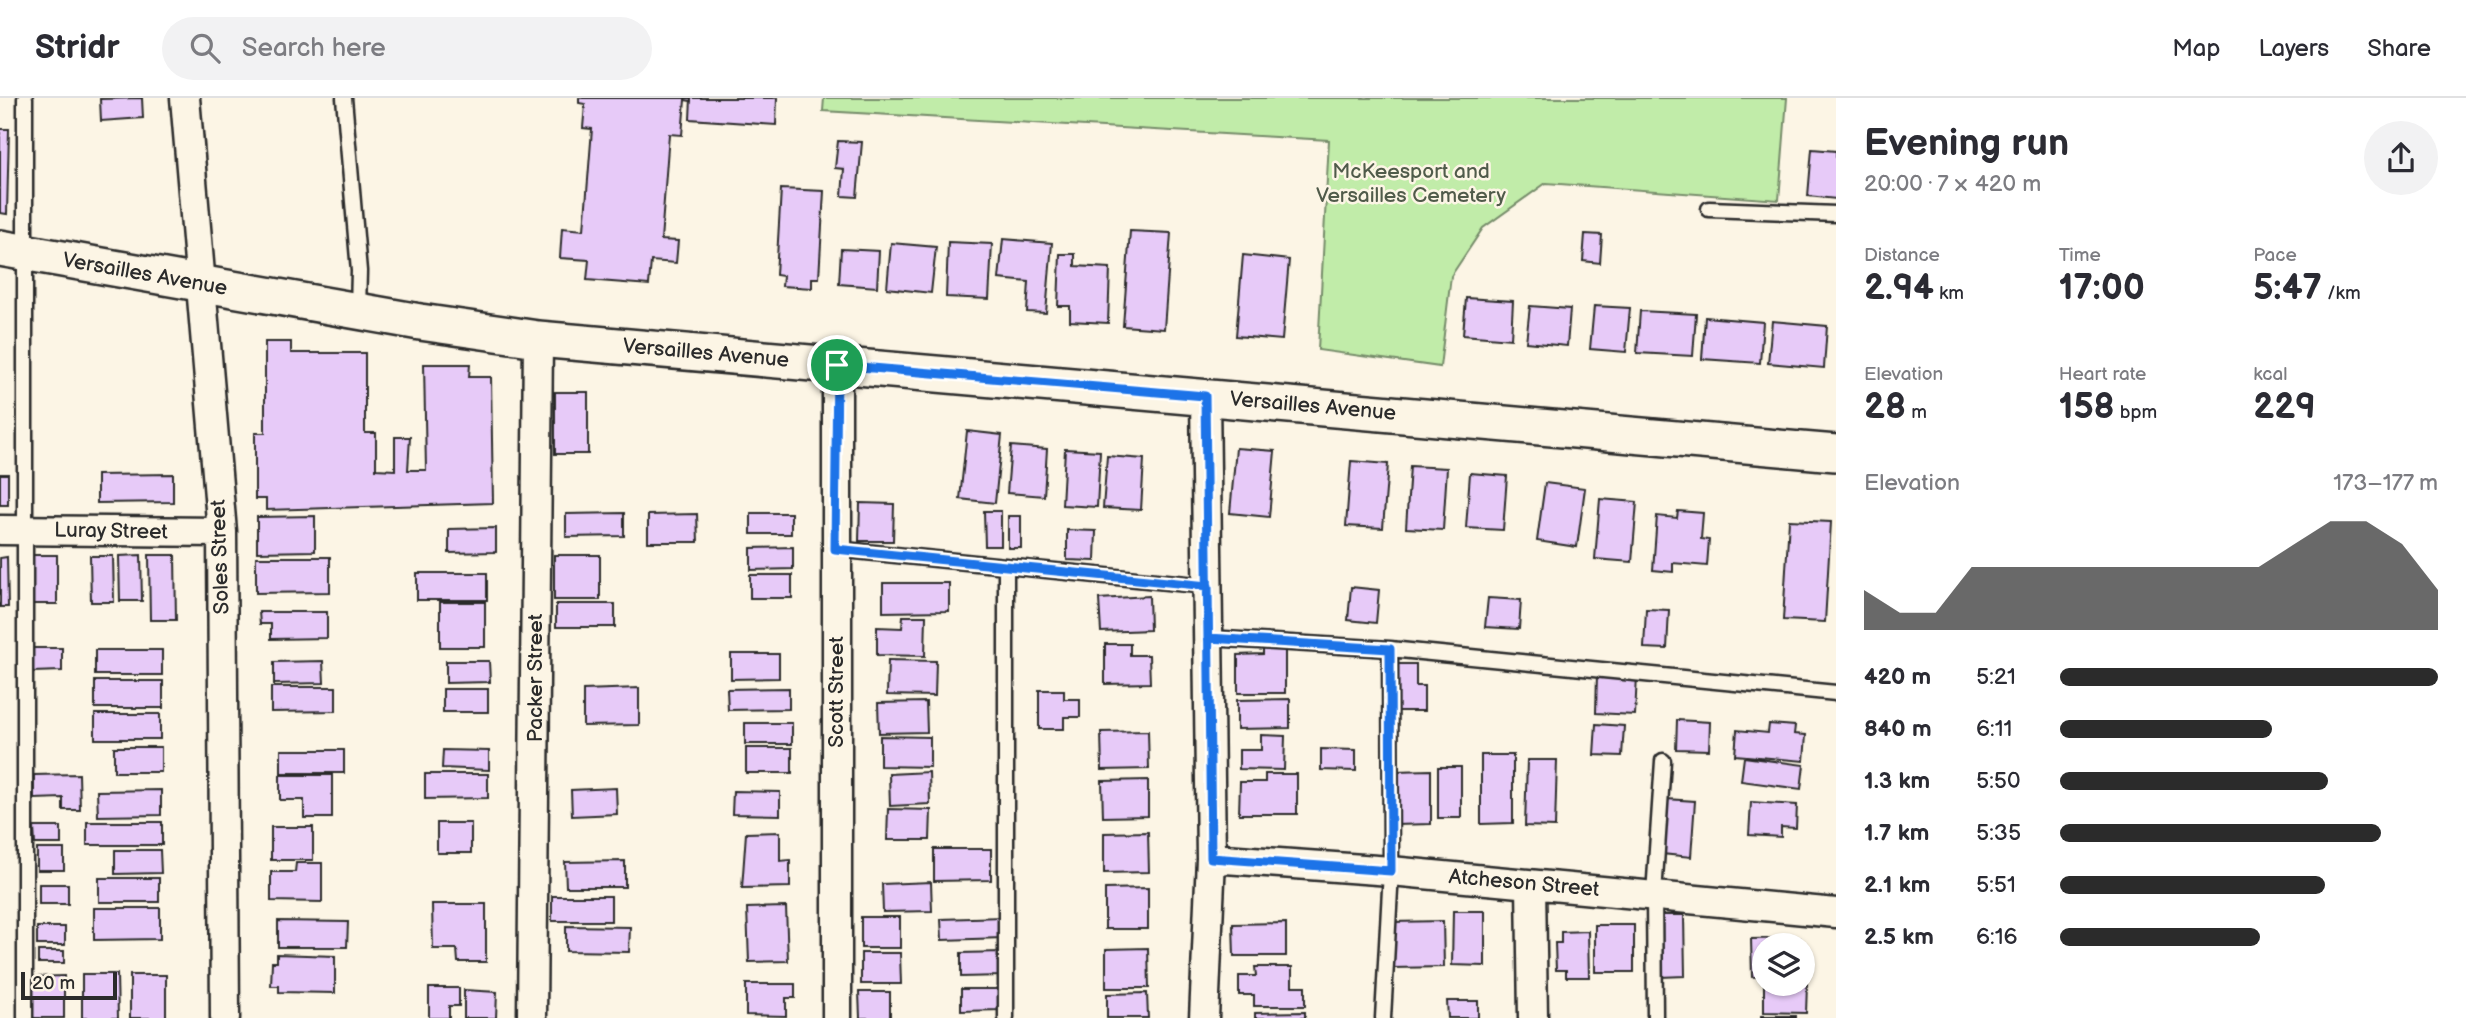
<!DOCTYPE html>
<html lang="en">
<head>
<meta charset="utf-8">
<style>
  :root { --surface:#fff; --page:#f2f2f3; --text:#2b2b33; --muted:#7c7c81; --line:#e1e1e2; --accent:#2b2b2b }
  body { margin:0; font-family:"Balsamiq Sans",sans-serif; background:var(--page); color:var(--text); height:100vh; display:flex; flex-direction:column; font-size:26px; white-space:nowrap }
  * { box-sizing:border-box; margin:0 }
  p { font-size:23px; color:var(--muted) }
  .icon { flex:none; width:38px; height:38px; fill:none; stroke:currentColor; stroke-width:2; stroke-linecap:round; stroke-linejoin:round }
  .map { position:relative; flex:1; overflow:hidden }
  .panel { display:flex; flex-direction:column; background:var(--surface); width:630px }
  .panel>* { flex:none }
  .tools { position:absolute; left:1752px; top:835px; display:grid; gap:14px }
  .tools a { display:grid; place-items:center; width:63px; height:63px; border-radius:50%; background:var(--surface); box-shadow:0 2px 5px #0004; font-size:35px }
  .scale { position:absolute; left:21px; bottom:18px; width:96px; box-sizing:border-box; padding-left:7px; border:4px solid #2b2b2b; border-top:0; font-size:19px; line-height:24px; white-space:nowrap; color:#2b2b2b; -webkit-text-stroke:5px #fcf5e5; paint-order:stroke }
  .pin { position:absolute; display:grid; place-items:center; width:60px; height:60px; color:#fff; margin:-30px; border:4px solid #fff; border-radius:50%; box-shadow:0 2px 7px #0007 }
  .round { display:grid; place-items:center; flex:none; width:74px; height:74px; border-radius:37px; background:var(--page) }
  .headline { display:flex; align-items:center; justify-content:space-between; height:119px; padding:0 28px }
  h1 { font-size:38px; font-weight:700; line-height:52px }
  .metrics { display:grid; grid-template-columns:repeat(3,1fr); gap:10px; height:119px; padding:7px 28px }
  .metrics div { display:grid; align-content:center }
  .metrics b { font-size:35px; font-weight:700 }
  .metrics small { font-size:19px; font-weight:400 }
  .metrics p { font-size:19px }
  .chart { height:196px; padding:14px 28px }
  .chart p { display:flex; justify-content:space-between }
  .chart svg { width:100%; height:126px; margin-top:7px; fill:var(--accent); opacity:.7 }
  ul { padding:0 28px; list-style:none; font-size:23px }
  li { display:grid; grid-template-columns:112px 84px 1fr; align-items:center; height:52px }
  li i { height:18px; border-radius:9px; background:var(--accent) }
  header { display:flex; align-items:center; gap:42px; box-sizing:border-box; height:98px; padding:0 35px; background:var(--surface); border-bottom:2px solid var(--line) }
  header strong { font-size:33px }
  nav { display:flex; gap:38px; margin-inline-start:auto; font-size:24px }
  .search { width:490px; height:63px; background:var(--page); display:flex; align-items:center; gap:18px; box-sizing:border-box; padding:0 24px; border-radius:38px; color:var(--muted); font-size:26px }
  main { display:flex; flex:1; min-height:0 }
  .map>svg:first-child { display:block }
  .green { fill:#c1eca9; stroke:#768c6a; stroke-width:2 }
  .building { fill:#e7caf8; stroke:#2b2b2b; stroke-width:2 }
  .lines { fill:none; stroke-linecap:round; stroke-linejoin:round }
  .service-casing { stroke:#2b2b2b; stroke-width:19 }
  .minor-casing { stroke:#2b2b2b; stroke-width:33 }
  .tertiary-casing { stroke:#2b2b2b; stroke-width:40 }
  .service { stroke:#fcf5e5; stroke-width:14 }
  .minor { stroke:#fcf5e5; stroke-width:28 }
  .tertiary { stroke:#fcf5e5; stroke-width:35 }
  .route-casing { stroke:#fff; stroke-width:14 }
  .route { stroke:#1a73e8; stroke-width:9 }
  .labels { text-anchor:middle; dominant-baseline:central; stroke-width:5; stroke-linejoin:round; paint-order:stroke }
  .park-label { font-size:21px; fill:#505b4a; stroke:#fcf5e5 }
  .street-label { font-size:21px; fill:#2b2b2b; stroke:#fcf5e5 }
</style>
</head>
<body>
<header>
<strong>Stridr</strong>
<div class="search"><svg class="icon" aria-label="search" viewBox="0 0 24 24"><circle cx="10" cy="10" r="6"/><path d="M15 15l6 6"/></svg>Search here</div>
<nav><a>Map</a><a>Layers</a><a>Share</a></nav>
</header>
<main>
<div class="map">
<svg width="1836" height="920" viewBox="0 0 1836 920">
  <rect width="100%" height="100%" fill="#fcf5e5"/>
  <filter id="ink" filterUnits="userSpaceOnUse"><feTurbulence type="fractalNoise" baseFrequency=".0143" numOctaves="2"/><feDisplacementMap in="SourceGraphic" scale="14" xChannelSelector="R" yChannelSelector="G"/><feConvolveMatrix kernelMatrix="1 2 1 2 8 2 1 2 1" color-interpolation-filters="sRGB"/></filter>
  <g filter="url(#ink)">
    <path class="green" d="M824 0H1787L1779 102 1546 85 1483 130 1451 178 1440 269 1318 252 1329 42 823 13Z"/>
    <path class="building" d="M142 0 143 20 101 23 100 1Z
      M579 0H691V3L685 2 682 37 669 36 661 142 678 143 676 165 651 163 649 187 587 182 589 162 560 160 562 130 584 132 592 31 583 30 585 6 579 5Z
      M691 0H777L776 27 690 21Z
      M0 31H9L7 116 0 115Z
      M838 43 862 44 857 99 842 98 844 71 835 70Z
      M1812 51 1836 53V101L1808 98Z
      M781 91 824 93 819 180H812V190L782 188 783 178 776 177Z
      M1130 133 1171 135 1164 231 1123 228Z
      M1585 136 1602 137 1600 165 1583 163Z
      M1003 141 1052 145 1046 215 1027 214 1029 184 999 181Z
      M948 144 992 146 989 201 946 199Z
      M891 145 936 149 931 195 887 190Z
      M841 151 879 153 877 189 839 186Z
      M1060 156H1075V168L1110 170 1108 225 1070 223V208H1058Z
      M1243 157 1289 162 1282 242 1236 238Z
      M1466 200 1513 203 1511 241 1463 237Z
      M1530 208 1570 211 1567 248 1526 244Z
      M1594 208 1630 210 1626 254 1590 251Z
      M1640 213 1696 216 1693 258 1637 255Z
      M1705 219 1763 224 1760 265 1702 261Z
      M1772 223 1827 228 1824 270 1768 265Z
      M265 244H291V255H365V335H376V371L395 372V339H410L408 372H426L424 266H470L469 279H491L493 405 266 412V401H255V335H265Z
      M555 294H588V356H555Z
      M967 333 1002 337 995 405 960 401Z
      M1011 348 1047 351 1044 398 1007 395Z
      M1236 350 1275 353 1269 419 1230 415Z
      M1065 351 1100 353 1097 409 1062 407Z
      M1107 358 1144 361 1141 412 1103 410Z
      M1351 363 1388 366 1383 430 1346 428Z
      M1410 368 1447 370 1443 432 1406 430Z
      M1470 375 1507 378 1503 432 1466 430Z
      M0 376H8V407H0Z
      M173 376V404L97 405V377Z
      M1545 385 1585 390 1577 449 1537 443Z
      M1600 401 1637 404 1632 464 1595 461Z
      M860 405 894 406 893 443H859Z
      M984 413H1001V448H985Z
      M1678 413 1703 415 1701 441 1709 442 1707 468 1673 465V474L1653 472 1657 418 1677 420Z
      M624 415V438L566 439V416Z
      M751 415H791V436H751Z
      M697 416 698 444H648V417Z
      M315 418V453L257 454V419Z
      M1008 418H1021V450H1008Z
      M1789 422 1831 424 1825 524 1783 522Z
      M496 430V454L449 455V431Z
      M1067 432 1096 433 1095 463 1067 462Z
      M793 449V471L751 472V450Z
      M30 457H57V506H30Z
      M141 457 142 503H120L119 458Z
      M149 457H175L176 522H150Z
      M554 457H600V502H554Z
      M90 458H113L114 504H91Z
      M7 459 8 509H0V460Z
      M256 459H330V494L256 495Z
      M417 475H487V502H417Z
      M750 477H792V500H750Z
      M883 485H949V513L883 514Z
      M1351 489 1379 492 1376 525 1348 522Z
      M1149 498 1150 532 1101 534 1099 501Z
      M1488 500 1521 502 1519 531 1485 529Z
      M440 504H485V549H440Z
      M556 506H615V529H556Z
      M1646 511 1669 512 1667 551 1644 550Z
      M259 514H327V540L271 541V526H260Z
      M903 518H926L925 558 877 557V529L902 530Z
      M1105 546H1130V557H1149L1150 585 1105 586Z
      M1285 549V595H1238V557L1263 556V550Z
      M32 550H62V573L32 574Z
      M95 552H162V577H95Z
      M731 556H779V580L731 581Z
      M888 562 936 563 935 598 887 597Z
      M323 563 324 585 274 586V564Z
      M446 563H489L490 584 446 585Z
      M1393 566H1416V588H1424V613H1393Z
      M1597 576 1637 578 1635 617 1596 615Z
      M95 583H163V610H95Z
      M271 589H336V613L271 614Z
      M639 590V627L583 628V592Z
      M789 590V611L728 612 727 591Z
      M443 591H488V614H443Z
      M1039 592H1064V601H1080V619H1064V631H1039Z
      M1290 601V630L1237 631V602Z
      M926 604 927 634 879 635 878 605Z
      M95 616H160V641H95Z
      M1677 622 1710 624 1709 652 1676 651Z
      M745 625H792V646H745Z
      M1596 626 1624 628 1622 658 1594 657Z
      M1769 626 1795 628 1794 636 1806 637 1804 663 1735 657 1737 632 1768 635Z
      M1148 633 1149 671 1102 672 1101 634Z
      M1261 637 1285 638 1284 672 1239 671V652H1261Z
      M880 638 930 639V669L880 668Z
      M114 649H161V674H114Z
      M746 650H792V675H746Z
      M1321 651 1356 652V673L1321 672Z
      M281 652H344V675H281Z
      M443 652 489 653V672L442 670Z
      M1481 657H1513V725L1481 726Z
      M1744 659 1804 667 1801 691 1741 683Z
      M1527 662H1557L1555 729 1525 728Z
      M1438 669H1461V720H1438Z
      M1431 672V726L1395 727V673Z
      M929 674 930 706 890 708 889 676Z
      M79 676 80 712H63V700L34 701V677Z
      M425 676H488V700L425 701Z
      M1265 676H1297V716H1239L1240 684H1265Z
      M280 677H332V720H304V702H280Z
      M1148 682V718L1103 719 1102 683Z
      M616 690 617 716 572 718 571 692Z
      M161 692V717L98 718 97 693Z
      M733 693 780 694V717L732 716Z
      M1666 701 1695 703 1691 759 1662 756Z
      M1751 704 1797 707 1796 730 1781 729V739L1749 737Z
      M888 711 931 712 930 742H887Z
      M87 724H162V747H87Z
      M437 725H471V755H437Z
      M34 729H61V746H35Z
      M271 729H313V762H271Z
      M780 734V763L790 762V789L742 790 746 735Z
      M1148 734 1149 774 1104 775V735Z
      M37 751H64V772H37Z
      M934 751H991V782L934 783Z
      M115 752H160L161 775 115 776Z
      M625 763V789H566L565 764Z
      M296 765H322V804L271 803V774H295Z
      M99 780H159V804H99Z
      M931 784 932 813 883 814 882 786Z
      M39 786H68V806H39Z
      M1148 790V831H1105V791Z
      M552 798H611V823H552Z
      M432 806H486V864H458L457 851H433Z
      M786 809 788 863 749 864 747 810Z
      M94 810H160V841L94 842Z
      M1453 813H1485V868L1452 867Z
      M1659 817H1684L1685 878 1660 879Z
      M861 819H900V850H861Z
      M1002 819 1003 840 942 842 941 821Z
      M278 823 348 824 347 849H278Z
      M1443 823 1444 869 1392 870 1391 824Z
      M1286 825V858H1234L1233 826Z
      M1595 827H1634V874H1595Z
      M566 828 630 829 629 854 566 853Z
      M37 829H65V847H37Z
      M1588 833 1589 879H1566V872H1556L1555 845H1561V834Z
      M1800 840V847H1764V878L1752 879 1751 841Z
      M1148 850 1149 890H1106V851Z
      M38 853H64V865H38Z
      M1002 854V878L961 879V855Z
      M861 855H900L901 886H861Z
      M277 856 335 858V895L279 894V888H271L272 864H277Z
      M1255 869H1292V888H1305V908H1254V897H1239V878H1256Z
      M82 876H117L118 920H82Z
      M130 877H166V920H130Z
      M64 878V920H32L31 879Z
      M746 886H795V900H786V918L746 917Z
      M1764 886H1807L1806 915 1764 914Z
      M429 890H459V908H449V920H429Z
      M961 891H1001V912L961 913Z
      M464 892 497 894 496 920H464Z
      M859 894H890V920H860Z
      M1147 895 1148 920H1107V896Z
      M1447 903H1478V920H1448Z
      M1305 914V920H1255V915Z
      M1761 918H1796V920H1761Z"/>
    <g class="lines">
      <defs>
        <path id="service" d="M344 0 359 173 358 211
          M1709 111 1836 116
          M835 451 1207 488
          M1208 540 1390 551 1836 595
          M25 920V0
          M1006 920V470
          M1383 920 1391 773 1390 551
          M1655 920 1654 796 1663 663"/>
        <path id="minor" d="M185 0 222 434 225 920
          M837 267V920
          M0 432 222 434
          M1211 760 1391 773 1836 815
          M1531 787 1533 920
          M532 920 538 241
          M1204 920 1211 760 1205 298"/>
        <path id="tertiary" d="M0 150 420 224 538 241 1836 355"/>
      </defs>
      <use href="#service" class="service-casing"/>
      <use href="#minor" class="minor-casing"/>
      <use href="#tertiary" class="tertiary-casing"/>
      <use href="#service" class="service"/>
      <use href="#minor" class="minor"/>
      <use href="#tertiary" class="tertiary"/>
    </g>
  </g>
  <g class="lines" filter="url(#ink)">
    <defs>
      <path id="route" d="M837 267 835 451 1208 488 1211 760 1391 773 1390 551 1208 540 1205 298 837 267"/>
    </defs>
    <use href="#route" class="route-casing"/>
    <use href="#route" class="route"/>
  </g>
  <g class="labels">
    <g class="park-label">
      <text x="1411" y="73">McKeesport and<tspan x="1411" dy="24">Versailles Cemetery</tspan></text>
    </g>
    <g class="street-label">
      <text transform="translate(145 176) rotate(10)">Versailles Avenue</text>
      <text transform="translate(706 255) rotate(5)">Versailles Avenue</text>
      <text transform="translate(1313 308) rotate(5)">Versailles Avenue</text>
      <text transform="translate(111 433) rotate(1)">Luray Street</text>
      <text transform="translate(220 459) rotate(-92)">Soles Street</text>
      <text transform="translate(535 580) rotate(-90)">Packer Street</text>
      <text transform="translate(836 594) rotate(-90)">Scott Street</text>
      <text transform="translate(1524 785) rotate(5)">Atcheson Street</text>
    </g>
  </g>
</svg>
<div class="tools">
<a><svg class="icon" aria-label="layers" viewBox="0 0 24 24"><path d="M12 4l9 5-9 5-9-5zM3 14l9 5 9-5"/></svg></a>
</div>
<div class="scale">20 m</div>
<div class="pin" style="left:837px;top:267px;background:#1e9e55"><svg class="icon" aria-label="arrive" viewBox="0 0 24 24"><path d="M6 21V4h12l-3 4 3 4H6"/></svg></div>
</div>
<section class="panel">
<div class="headline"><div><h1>Evening run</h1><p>20:00 · 7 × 420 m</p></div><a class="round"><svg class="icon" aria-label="share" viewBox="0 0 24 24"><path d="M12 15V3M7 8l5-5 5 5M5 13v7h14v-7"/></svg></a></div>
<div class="metrics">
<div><p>Distance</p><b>2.94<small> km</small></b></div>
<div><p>Time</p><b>17:00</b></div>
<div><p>Pace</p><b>5:47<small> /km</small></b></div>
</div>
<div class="metrics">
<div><p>Elevation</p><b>28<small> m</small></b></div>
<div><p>Heart rate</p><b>158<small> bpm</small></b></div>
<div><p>kcal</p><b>229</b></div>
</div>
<div class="chart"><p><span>Elevation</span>173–177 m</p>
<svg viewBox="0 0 160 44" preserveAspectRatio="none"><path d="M0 44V30L10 38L20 38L30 22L40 22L50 22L60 22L70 22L80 22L90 22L100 22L110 22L120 14L130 6L140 6L150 14L160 30V44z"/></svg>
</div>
<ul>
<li><b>420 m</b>5:21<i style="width:100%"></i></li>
<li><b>840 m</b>6:11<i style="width:56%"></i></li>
<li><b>1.3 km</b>5:50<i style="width:71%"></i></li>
<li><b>1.7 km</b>5:35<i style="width:85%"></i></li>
<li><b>2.1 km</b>5:51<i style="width:70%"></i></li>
<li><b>2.5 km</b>6:16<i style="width:53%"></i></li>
</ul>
</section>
</main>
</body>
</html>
